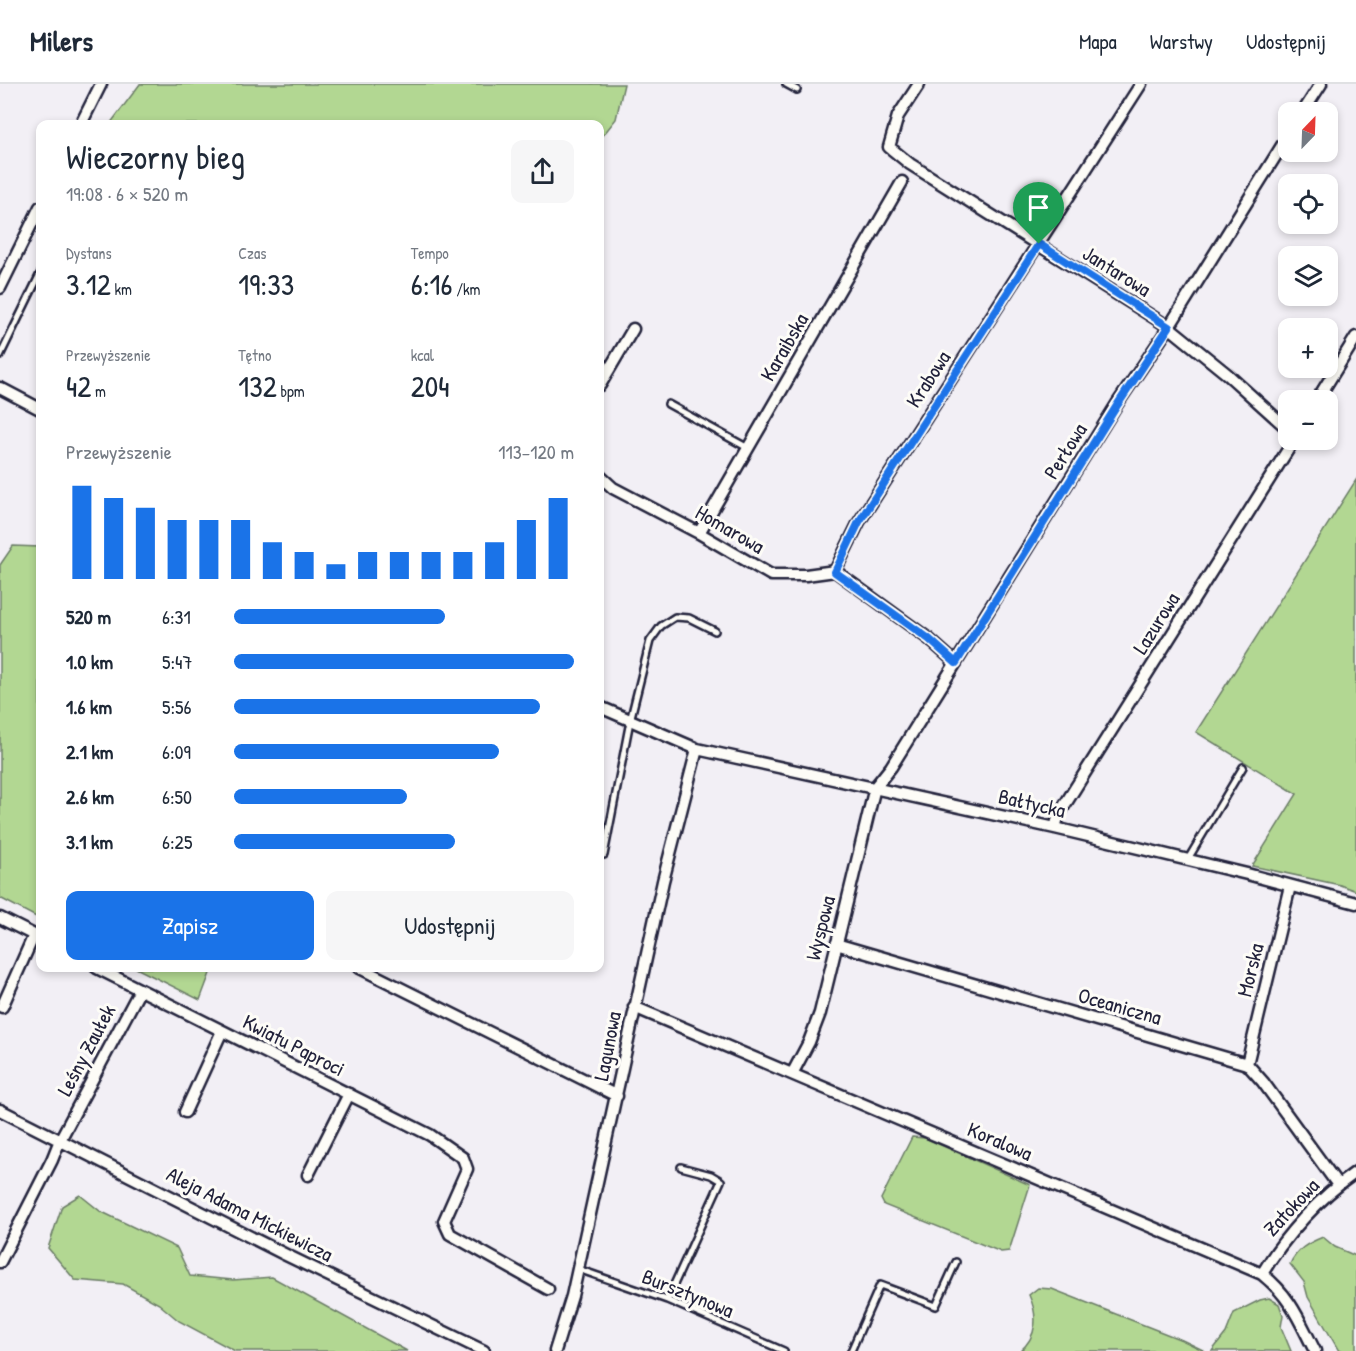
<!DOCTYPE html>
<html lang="pl">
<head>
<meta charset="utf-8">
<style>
  :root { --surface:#fff; --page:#f6f6f7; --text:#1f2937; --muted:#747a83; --line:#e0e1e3; --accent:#1a73e8 }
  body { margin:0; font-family:"Patrick Hand",sans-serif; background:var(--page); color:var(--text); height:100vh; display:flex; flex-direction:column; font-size:22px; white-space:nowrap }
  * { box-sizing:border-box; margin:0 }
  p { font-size:20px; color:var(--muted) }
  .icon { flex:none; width:33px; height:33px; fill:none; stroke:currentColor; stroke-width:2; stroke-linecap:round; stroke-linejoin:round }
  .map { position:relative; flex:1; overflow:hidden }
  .details { position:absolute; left:36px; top:36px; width:568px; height:852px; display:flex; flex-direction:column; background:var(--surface); border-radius:12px; box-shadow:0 3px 9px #0003 }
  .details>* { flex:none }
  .needle { width:39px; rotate:23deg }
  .tools { position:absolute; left:1278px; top:18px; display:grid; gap:12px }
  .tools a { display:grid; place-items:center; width:60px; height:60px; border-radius:12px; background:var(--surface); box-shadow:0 3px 9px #0003; font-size:30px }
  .pin { position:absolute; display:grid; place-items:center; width:51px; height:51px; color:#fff; margin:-62px -26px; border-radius:50% 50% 50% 0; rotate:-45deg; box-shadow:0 0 6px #0007 }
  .pin .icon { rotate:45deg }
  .round { display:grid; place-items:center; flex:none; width:63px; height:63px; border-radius:12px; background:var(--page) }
  .headline { display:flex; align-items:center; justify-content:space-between; height:102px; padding:0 30px }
  h1 { font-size:33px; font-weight:600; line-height:45px }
  .metrics { display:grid; grid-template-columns:repeat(3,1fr); gap:9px; height:102px; padding:6px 30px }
  .metrics div { display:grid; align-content:center }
  .metrics b { font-size:30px; font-weight:600 }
  .metrics small { font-size:16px; font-weight:400 }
  .metrics p { font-size:16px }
  .chart { height:168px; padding:12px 30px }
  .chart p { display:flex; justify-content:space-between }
  .chart svg { width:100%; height:108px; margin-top:6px; stroke:var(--accent); stroke-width:6 }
  .primary-button { display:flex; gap:12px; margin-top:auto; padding:12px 30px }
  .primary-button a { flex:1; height:69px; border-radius:12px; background:var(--accent); color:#fff; font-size:24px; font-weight:600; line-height:69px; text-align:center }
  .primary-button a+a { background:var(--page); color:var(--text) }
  ul { padding:0 30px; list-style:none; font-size:20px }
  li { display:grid; grid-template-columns:96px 72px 1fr; align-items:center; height:45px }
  li i { height:15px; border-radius:8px; background:var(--accent) }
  header { display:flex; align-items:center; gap:36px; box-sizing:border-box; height:84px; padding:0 30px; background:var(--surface); border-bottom:2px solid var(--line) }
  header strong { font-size:28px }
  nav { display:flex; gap:33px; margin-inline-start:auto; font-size:21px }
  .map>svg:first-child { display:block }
  .green { fill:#b2d792; stroke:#6a7c66; stroke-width:1.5 }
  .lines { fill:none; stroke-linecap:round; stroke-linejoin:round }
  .service-casing { stroke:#22223b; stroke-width:10 }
  .minor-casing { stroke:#22223b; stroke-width:15 }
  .service { stroke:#fdfcf7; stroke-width:5 }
  .minor { stroke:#fdfcf7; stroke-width:10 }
  .route-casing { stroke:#fff; stroke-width:12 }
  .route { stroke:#1a73e8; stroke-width:8 }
  .labels { text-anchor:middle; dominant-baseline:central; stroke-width:6; stroke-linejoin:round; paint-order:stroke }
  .street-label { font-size:21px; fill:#22223b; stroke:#fdfcf7 }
</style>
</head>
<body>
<header>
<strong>Milers</strong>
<nav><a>Mapa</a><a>Warstwy</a><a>Udostępnij</a></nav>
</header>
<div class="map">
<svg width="1356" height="1267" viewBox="0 0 1356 1267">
  <rect width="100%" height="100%" fill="#f2eff5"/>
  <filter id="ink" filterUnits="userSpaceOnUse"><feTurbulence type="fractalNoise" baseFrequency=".0167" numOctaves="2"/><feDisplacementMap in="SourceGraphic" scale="12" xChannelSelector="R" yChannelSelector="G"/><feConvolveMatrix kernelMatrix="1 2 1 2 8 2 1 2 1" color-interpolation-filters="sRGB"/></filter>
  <g filter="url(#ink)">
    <path class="green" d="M140 0H624L616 35 600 55V40H110Z
      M1356 396V807L1340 801 1252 782 1297 710 1196 648Z
      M13 462 40 463V835L0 814V481Z
      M136 884H212L200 916Z
      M912 1053 925 1054 1030 1101 1009 1167 1001 1168 884 1121 881 1115Z
      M80 1111 100 1127 177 1164 190 1192 233 1196 272 1193 407 1267H235L179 1237 159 1220 123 1200 75 1196 48 1164 62 1122Z
      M1323 1153 1335 1163 1356 1172V1267H1339L1308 1213 1304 1198 1290 1180C1297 1165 1308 1159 1323 1153Z
      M1038 1204 1052 1205 1182 1256 1205 1267H1020C1038 1252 1038 1231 1029 1211Z
      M1269 1214 1279 1220 1283 1231 1281 1243 1291 1267H1212L1226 1249 1234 1229 1260 1216Z"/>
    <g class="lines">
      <defs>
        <path id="service" d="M786 0 797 6
          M0 272 40 190
          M668 320 748 364
          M600 770 604 771 630 637 650 557 661 542 675 533 689 534 715 547
          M1188 775 1243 683
          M578 1185 667 1216 784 1267
          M667 1216 721 1097 711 1091 681 1083
          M851 1267 880 1201 936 1222 956 1178"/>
        <path id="minor" d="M919 0 898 32 889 63 910 80 1169 243 1227 290 1288 345
          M1303 28 1321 0
          M81 40 101 0
          M0 204 40 123
          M600 301 633 245
          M0 304 40 325
          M1317 316 1356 253
          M600 392 613 404 699 449 771 491H806L835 487
          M699 449 902 98
          M956 579 929 555 835 487 859 438 1141 0
          M600 623 697 665 1055 744 1247 790 1356 819
          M1055 744 1059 730 1294 356
          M0 834 40 854
          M836 860 1247 980 1263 998 1338 1101
          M97 884 430 1051 463 1074 467 1085 444 1137 450 1150 548 1205
          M360 884 617 1012
          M2 923 34 851
          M634 923 1262 1190C1291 1213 1299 1236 1315 1267
          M1247 980 1290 802
          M792 990 809 958 820 929 875 703 891 683 1117 320 1169 243 1288 52
          M0 1026 284 1170 484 1267
          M185 1028 222 947
          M308 1091 349 1010
          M0 1178 52 1076 60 1056 140 906
          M1262 1190C1284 1152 1320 1113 1356 1088
          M555 1267 572 1212 663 797 697 665"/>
      </defs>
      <use href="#service" class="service-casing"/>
      <use href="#minor" class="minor-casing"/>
      <use href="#service" class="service"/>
      <use href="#minor" class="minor"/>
    </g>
  </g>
  <g class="lines" filter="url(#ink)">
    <defs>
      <path id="route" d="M1039 160 1169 243 1118 320 956 579 929 555 835 488 859 438Z"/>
    </defs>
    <use href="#route" class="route-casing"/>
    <use href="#route" class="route"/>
  </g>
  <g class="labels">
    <g class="street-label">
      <text transform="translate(1117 187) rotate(32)">Jantarowa</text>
      <text transform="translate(784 263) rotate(-60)">Karaibska</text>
      <text transform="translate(928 295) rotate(-57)">Krabowa</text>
      <text transform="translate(1065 367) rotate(-58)">Perłowa</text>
      <text transform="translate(730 445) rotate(30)">Homarowa</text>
      <text transform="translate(1156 539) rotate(-58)">Lazurowa</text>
      <text transform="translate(1032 719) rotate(13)">Bałtycka</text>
      <text transform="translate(820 844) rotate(-76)">Wyspowa</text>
      <text transform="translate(1250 886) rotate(-76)">Morska</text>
      <text transform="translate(1120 922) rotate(16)">Oceaniczna</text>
      <text transform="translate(294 961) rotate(27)">Kwiatu Paproci</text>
      <text transform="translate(607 962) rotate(-79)">Lagunowa</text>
      <text transform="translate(86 966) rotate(-62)">Leśny Zaułek</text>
      <text transform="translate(1000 1057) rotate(23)">Koralowa</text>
      <text transform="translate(1291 1123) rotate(-47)">Zatokowa</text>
      <text transform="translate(250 1130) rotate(27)">Aleja Adama Mickiewicza</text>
      <text transform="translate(688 1209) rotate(22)">Bursztynowa</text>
    </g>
  </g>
</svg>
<div class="tools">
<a><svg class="needle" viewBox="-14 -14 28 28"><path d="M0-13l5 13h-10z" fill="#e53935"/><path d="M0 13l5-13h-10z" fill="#747a83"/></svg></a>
<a><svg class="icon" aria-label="locate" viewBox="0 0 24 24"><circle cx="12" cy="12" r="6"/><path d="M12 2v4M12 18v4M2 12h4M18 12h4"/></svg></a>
<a><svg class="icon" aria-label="layers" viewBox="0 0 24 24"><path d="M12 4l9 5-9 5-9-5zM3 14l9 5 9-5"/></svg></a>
<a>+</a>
<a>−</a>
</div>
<div class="pin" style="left:1039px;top:160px;background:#1e9e55"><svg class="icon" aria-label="arrive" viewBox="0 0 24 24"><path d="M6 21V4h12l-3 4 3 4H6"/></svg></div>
<section class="details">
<div class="headline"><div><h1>Wieczorny bieg</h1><p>19:08 · 6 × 520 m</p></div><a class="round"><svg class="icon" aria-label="share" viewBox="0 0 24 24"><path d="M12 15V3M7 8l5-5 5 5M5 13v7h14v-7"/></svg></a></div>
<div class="metrics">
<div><p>Dystans</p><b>3.12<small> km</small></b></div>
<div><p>Czas</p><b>19:33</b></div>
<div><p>Tempo</p><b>6:16<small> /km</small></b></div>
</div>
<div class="metrics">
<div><p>Przewyższenie</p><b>42<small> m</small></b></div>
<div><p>Tętno</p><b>132<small> bpm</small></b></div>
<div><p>kcal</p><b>204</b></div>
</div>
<div class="chart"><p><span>Przewyższenie</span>113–120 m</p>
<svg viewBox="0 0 160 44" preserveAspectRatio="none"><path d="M5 44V6M15 44V11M25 44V15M35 44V20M45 44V20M55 44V20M65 44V29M75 44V33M85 44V38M95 44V33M105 44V33M115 44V33M125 44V33M135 44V29M145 44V20M155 44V11"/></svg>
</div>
<ul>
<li><b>520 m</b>6:31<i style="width:62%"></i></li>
<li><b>1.0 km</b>5:47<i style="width:100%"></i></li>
<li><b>1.6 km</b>5:56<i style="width:90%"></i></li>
<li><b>2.1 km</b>6:09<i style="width:78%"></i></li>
<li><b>2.6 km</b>6:50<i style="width:51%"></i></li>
<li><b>3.1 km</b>6:25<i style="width:65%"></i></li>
</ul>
<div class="primary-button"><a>Zapisz</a><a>Udostępnij</a></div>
</section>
</div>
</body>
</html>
